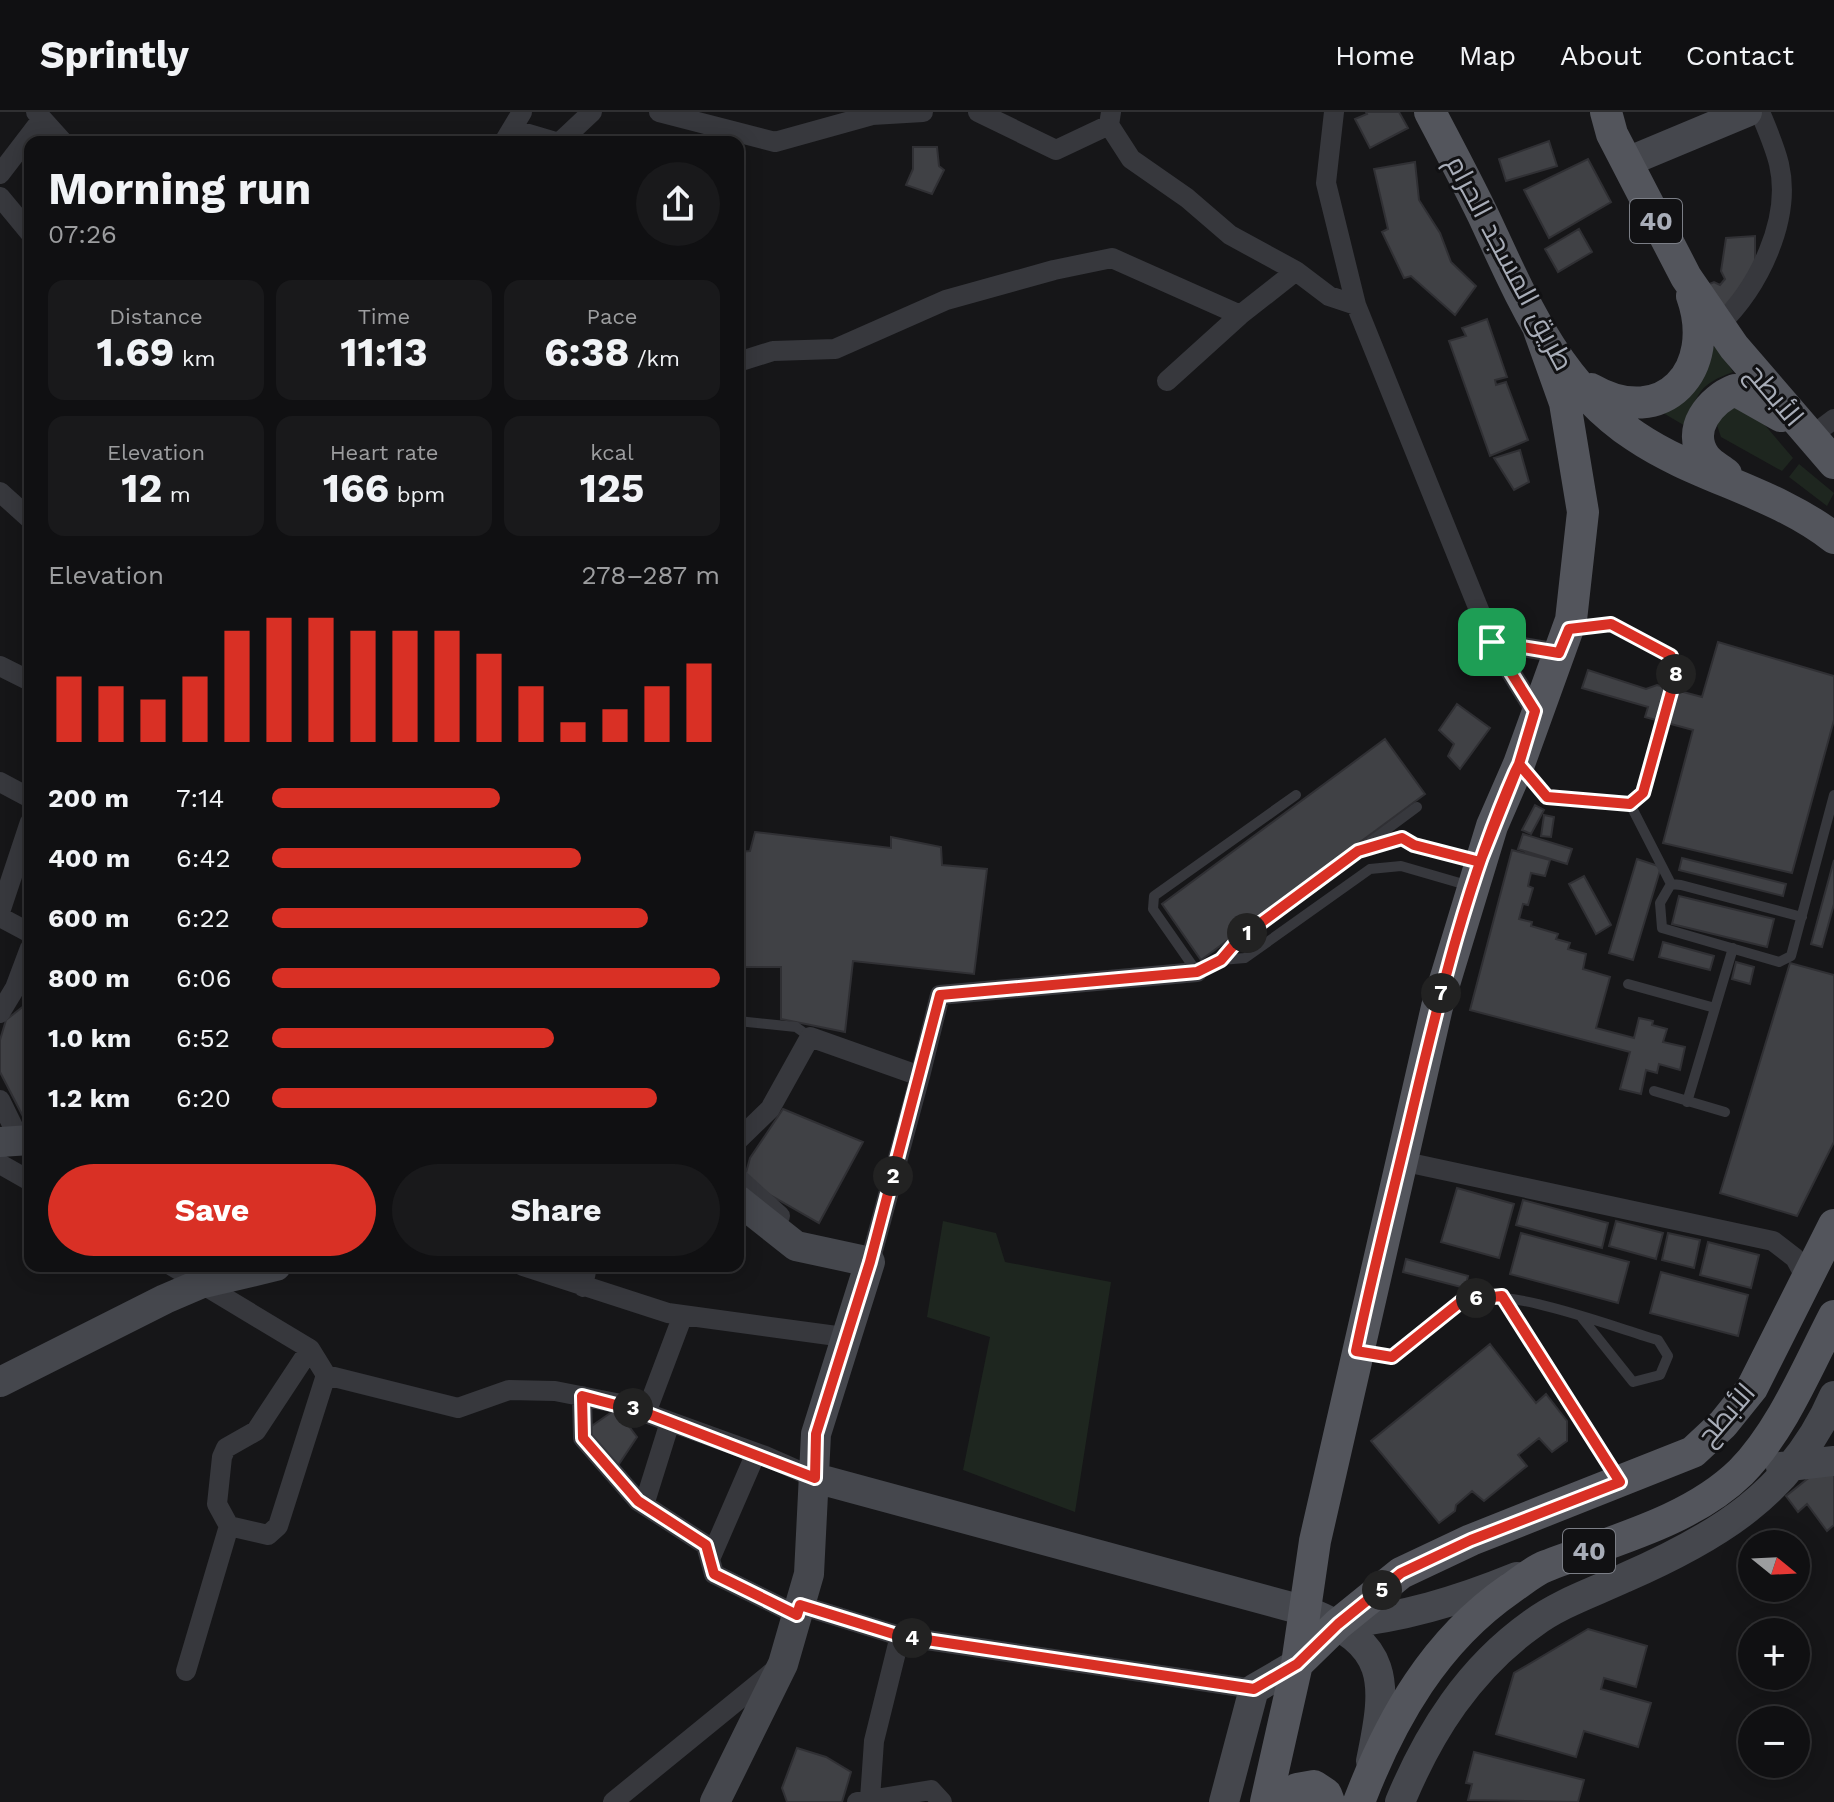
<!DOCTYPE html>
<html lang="en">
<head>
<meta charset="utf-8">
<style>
  :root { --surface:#101012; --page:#19191b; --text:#f1f3f6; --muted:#9c9d9f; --line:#303032; --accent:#d93025 }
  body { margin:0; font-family:"Work Sans",Cairo,sans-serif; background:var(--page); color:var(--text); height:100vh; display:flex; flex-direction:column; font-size:30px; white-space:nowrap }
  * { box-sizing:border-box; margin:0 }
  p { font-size:26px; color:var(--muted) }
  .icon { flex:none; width:44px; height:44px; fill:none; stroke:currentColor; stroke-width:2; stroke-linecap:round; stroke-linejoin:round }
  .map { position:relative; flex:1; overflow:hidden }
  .drawer { position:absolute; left:24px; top:24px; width:720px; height:1136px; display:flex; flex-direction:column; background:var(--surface); border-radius:16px; box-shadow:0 4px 20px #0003,0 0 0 2px var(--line) }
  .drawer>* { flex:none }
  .needle { width:52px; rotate:108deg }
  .buttons { position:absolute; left:1738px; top:1418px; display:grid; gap:16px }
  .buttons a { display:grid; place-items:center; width:72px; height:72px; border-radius:50%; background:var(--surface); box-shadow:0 4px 20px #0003,0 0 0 2px var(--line); font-size:40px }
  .pin { position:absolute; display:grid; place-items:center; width:68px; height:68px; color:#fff; margin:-34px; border-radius:16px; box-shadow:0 4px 12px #0006 }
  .km { position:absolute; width:40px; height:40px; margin:-20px; border-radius:50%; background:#222; color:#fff; font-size:22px; line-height:40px; text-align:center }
  .round { display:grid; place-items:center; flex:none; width:84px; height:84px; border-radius:42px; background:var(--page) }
  .head { display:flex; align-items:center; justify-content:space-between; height:136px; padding:0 24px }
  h1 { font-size:44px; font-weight:700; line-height:60px }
  .metrics { display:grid; grid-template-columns:repeat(3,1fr); gap:12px; height:136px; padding:8px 24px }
  .metrics div { display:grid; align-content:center; border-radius:16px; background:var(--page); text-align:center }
  .metrics b { font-size:40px; font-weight:700 }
  .metrics small { font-size:22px; font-weight:400 }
  .metrics p { font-size:22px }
  .chart { height:224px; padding:16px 24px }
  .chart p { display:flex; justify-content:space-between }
  .chart svg { width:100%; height:144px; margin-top:8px; stroke:var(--accent); stroke-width:6 }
  .action { display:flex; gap:16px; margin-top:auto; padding:16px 24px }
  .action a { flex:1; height:92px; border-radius:48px; background:var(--accent); color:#fff; font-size:32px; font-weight:700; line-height:92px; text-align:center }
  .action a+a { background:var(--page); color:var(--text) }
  ul { padding:0 24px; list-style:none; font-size:26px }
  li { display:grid; grid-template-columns:128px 96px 1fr; align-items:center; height:60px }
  li i { height:20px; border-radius:10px; background:var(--accent) }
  header { display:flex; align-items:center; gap:48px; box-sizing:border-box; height:112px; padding:0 40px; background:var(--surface); border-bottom:2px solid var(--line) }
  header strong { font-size:38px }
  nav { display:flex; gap:44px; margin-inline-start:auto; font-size:28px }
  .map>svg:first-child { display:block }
  .green { fill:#1e261f }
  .building { fill:#404145; stroke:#303034; stroke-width:2 }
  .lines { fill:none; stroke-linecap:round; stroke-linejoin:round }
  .lane { stroke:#37383d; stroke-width:10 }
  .street { stroke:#37383d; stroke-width:20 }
  .secondary { stroke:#45474d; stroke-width:30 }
  .primary { stroke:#53555c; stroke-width:32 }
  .route-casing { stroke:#fff; stroke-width:16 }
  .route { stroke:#d93025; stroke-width:10 }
  .labels { text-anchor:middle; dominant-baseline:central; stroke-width:6; stroke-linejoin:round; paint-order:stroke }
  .shield { fill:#111113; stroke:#7b7e86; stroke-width:2 }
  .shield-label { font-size:26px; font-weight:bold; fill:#a8adb8 }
  .street-label { font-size:28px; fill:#a8adb8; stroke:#111113 }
</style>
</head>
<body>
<header>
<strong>Sprintly</strong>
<nav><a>Home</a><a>Map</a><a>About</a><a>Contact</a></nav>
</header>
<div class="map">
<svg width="1834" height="1690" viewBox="0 0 1834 1690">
  <rect width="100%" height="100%" fill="#161618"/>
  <path class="green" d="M1715 232 1733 260C1700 272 1696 281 1687 315L1658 298 1700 266Z
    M1733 290 1752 298 1793 346 1782 359 1721 325 1716 310Z
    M1799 352 1834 381 1827 394 1789 365Z
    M943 1109 996 1121 1005 1150 1111 1170 1075 1400 963 1358 990 1225 927 1205Z"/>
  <path class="building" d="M1366 0H1399L1408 16 1370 36 1355 7 1367 2Z
    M1549 29 1557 54 1506 69 1499 47Z
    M913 35H937L939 54 944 58 932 82 906 73 913 57Z
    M1588 47 1611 90 1549 126 1524 78Z
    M1415 50 1419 88 1440 121 1451 150 1476 174 1455 203 1411 164 1404 166 1382 120 1388 117 1374 57Z
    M1579 117 1592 140 1558 160 1545 137Z
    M1755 124V152L1725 201 1707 173 1714 170 1720 173 1725 167 1721 159 1726 126Z
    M1487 207 1507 265 1495 268 1496 273 1506 270 1528 328 1490 344 1449 229 1466 224 1462 216Z
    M1520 338 1529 370 1514 378 1494 346Z
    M1718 530 1834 564V608L1792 761 1663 731 1693 618 1645 605 1648 595 1582 576 1588 558 1646 577 1657 573 1702 585Z
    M1457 592 1490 616 1460 657 1448 644 1454 632 1439 618Z
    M1385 627 1425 682 1201 848 1162 792Z
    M1535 693 1544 698 1531 722 1522 718Z
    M1544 703 1554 705 1551 725 1541 724Z
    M755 720 891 736V725L941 735 942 753 987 757 974 862 853 849 845 920 781 907V855H738V740L750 739Z
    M1523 722 1572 737 1567 752 1518 737Z
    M1512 738 1550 748 1545 764 1531 761 1528 774 1533 776 1528 793 1523 792 1519 807 1532 810 1531 814 1558 822 1556 827 1570 831 1568 837 1586 842 1583 857 1610 865 1596 916 1634 926 1639 906 1653 909 1652 913 1667 917 1663 930 1685 935 1680 958 1659 952 1657 961 1646 958 1641 982 1620 977 1630 940 1470 898Z
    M1682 746 1786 772 1783 784 1679 758Z
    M1637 747 1661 755 1633 848 1609 841Z
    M1834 748V792L1822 835 1811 832Z
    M1584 764 1611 813 1596 822 1569 772Z
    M1679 784 1774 807 1767 835 1672 812Z
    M1663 830 1714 844 1710 858 1659 845Z
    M1736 850 1754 855 1750 872 1732 867Z
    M1790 851 1834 863V1030L1797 1104 1720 1081Z
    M30 889V1015L29 1016 0 960V928L6 908Z
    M783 997 863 1030 819 1111 744 1068 750 1046Z
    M1457 1076 1514 1092 1499 1146 1441 1130Z
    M1523 1088 1608 1111 1602 1136 1516 1113Z
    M1616 1109 1663 1121 1656 1147 1609 1134Z
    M1521 1121 1629 1150 1618 1191 1510 1162Z
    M1668 1121 1700 1128 1694 1156 1662 1148Z
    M1708 1130 1759 1143 1751 1176 1700 1163Z
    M1406 1147 1468 1164 1465 1176 1403 1160Z
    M1661 1160 1748 1183 1738 1224 1650 1201Z
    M1490 1232 1536 1291 1546 1282 1567 1309V1329L1552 1340 1539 1326 1518 1343 1527 1354 1484 1389 1472 1379 1456 1393 1455 1399 1439 1411 1371 1329Z
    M616 1297 637 1325 617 1355 586 1318Z
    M1816 1360 1834 1363V1413L1827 1419 1807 1392 1798 1400 1786 1384Z
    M1588 1517 1647 1534 1636 1575 1604 1566 1601 1577 1651 1591 1638 1635 1584 1619 1576 1645 1496 1622 1514 1561Z
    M797 1636 826 1645 851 1660 842 1690H787L782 1676Z
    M1474 1640 1584 1668 1578 1690 1468 1688 1472 1672 1466 1671Z"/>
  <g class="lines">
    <path class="lane" d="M1523 657 1547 685 1630 692 1643 681 1676 562 1671 544 1611 512 1575 516
      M1296 683 1154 784 1153 797 1197 860 1221 848 1239 827 1417 695
      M1630 692 1671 772
      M1368 736 1402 726 1414 733 1478 750
      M1802 805 1681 773 1671 772 1660 791 1662 816 1779 850 1791 844 1834 683
      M1221 848 1245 846 1370 757 1401 754 1470 774
      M1628 872 1715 896
      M738 909 796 915 810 925
      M1654 979 1725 1000
      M1687 990 1733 836
      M1502 1184 1616 1365
      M1361 1240 1392 1245C1407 1233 1449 1192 1465 1187 1507 1174 1613 1215 1658 1228L1668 1244 1660 1263 1633 1270 1582 1206"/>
    <path class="street" d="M36 0 63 30
      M659 0 775 30 872 3 923 0
      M978 0 1056 38 1109 13
      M1111 0 1109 13 1131 47 1187 86 1230 123 1296 159 1329 184 1356 193
      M1334 0 1326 71 1356 193 1492 530 1535 599
      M512 17 556 30
      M504 30 522 0
      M560 30 592 0
      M0 62 42 7
      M0 85 30 121
      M1719 213C1758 176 1792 108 1779 52 1775 35 1767 17 1760 0
      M738 250 773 239 835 237 946 188 1054 158 1112 146 1240 203 1296 159
      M1167 269 1240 203
      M1810 325 1834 307
      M0 380 30 407
      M1492 530 1559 541
      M0 554 26 567 30 563
      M0 670 30 686
      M0 800 30 710
      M0 805 30 821
      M0 901 15 876 30 836
      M920 964 940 883 1197 860
      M0 988 20 1029
      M738 1028 770 997 810 925 920 964 870 1150
      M1401 1049 1773 1129 1795 1146 1807 1168
      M0 1052 30 1069
      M738 1066 780 1104
      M172 1154 310 1237 326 1263 458 1296 509 1278 555 1279 621 1292 765 1344 815 1366
      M523 1154 668 1201 844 1225
      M583 1175 587 1154
      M582 1284 583 1326 638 1389 706 1433 714 1462 797 1503
      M646 1301 683 1203
      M644 1393 670 1310
      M229 1414 268 1423 278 1414 326 1263
      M710 1447 756 1341
      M800 1493 900 1524 1254 1577
      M186 1559 229 1414 217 1392 222 1345 226 1336 256 1319 310 1237
      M870 1687 874 1629 900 1524
      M613 1690 776 1557
      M857 1690 931 1678 942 1690"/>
    <path class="secondary" d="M1627 50 1747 0
      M0 1030 30 1028
      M0 1270 165 1187 200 1172 276 1154
      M1781 1355 1834 1349
      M815 1366 1306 1499C1390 1532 1388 1568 1371 1649
      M1338 1512C1402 1506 1458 1489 1517 1465
      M715 1690 783 1552 800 1493 809 1462 816 1322 870 1150 796 1134 738 1088
      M1224 1690 1254 1577 1297 1552
      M1400 1690C1429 1620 1469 1557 1532 1512 1558 1492 1594 1480 1624 1466 1716 1426 1792 1381 1834 1284"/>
    <path class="primary" d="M1430 0C1448 34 1466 68 1483 103 1521 184 1556 272 1635 324 1697 366 1774 379 1834 426
      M1606 0 1612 22 1686 165 1734 235 1834 351
      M1591 277C1664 319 1718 257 1692 184
      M1726 362C1720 357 1710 352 1705 345 1685 318 1711 287 1735 278L1781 304
      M1297 1552 1338 1512 1401 1461 1471 1428 1693 1340 1723 1312 1752 1276 1834 1113
      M1266 1690 1297 1552 1315 1429 1437 895 1492 714 1519 652 1571 508 1583 400 1565 291 1539 218
      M1282 1690 1297 1677 1314 1674 1326 1682 1329 1690
      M1359 1690C1391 1606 1435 1529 1510 1477 1522 1469 1533 1459 1546 1454 1610 1429 1690 1410 1741 1360 1782 1318 1807 1256 1834 1204"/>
  </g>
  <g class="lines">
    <defs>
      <path id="route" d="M1492 530 1535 599 1519 652 1480 750 1414 733 1402 726 1358 739 1239 827 1221 848 1197 860 940 883 870 1150 816 1322 815 1366 646 1301 582 1284 583 1326 638 1389 706 1433 714 1462 797 1503 800 1493 900 1524 1254 1577 1297 1552 1338 1512 1401 1461 1471 1428 1620 1370 1502 1184 1463 1188 1392 1245 1356 1239C1373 1158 1394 1077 1413 996 1440 882 1468 767 1515 660L1519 652 1547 685 1630 692 1643 681 1676 562 1671 544 1611 512 1569 517 1559 541 1492 530"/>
    </defs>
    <use href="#route" class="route-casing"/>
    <use href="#route" class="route"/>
  </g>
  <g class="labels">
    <g class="shield">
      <rect x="1630" y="87" width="52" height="44" rx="6"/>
      <rect x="1563" y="1417" width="52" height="44" rx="6"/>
    </g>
    <g class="shield-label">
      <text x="1656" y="109">40</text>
      <text x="1589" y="1439">40</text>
    </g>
    <g class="street-label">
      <text transform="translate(1510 151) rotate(62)">طريق المسجد الحرام</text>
      <text transform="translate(1775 283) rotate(50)">الأبطح</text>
      <text transform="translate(1726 1302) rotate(-49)">الأبطح</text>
    </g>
  </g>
</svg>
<div class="buttons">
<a><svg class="needle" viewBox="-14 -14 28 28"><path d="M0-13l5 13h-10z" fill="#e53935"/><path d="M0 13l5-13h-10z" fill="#9c9d9f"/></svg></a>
<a>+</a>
<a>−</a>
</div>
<div class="pin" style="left:1492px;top:530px;background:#1e9e55"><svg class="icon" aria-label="arrive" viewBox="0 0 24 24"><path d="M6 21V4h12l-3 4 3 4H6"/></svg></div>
<b class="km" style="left:1247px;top:821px">1</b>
<b class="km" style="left:893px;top:1064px">2</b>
<b class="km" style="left:633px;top:1296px">3</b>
<b class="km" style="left:912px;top:1526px">4</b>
<b class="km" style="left:1382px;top:1478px">5</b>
<b class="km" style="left:1476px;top:1186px">6</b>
<b class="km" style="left:1441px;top:881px">7</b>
<b class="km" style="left:1676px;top:562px">8</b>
<section class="drawer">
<div class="head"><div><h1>Morning run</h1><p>07:26</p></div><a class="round"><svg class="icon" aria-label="share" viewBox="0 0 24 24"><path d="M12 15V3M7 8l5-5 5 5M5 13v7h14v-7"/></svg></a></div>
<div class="metrics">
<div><p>Distance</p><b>1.69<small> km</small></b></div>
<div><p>Time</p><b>11:13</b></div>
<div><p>Pace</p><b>6:38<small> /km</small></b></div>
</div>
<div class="metrics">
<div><p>Elevation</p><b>12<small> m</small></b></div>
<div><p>Heart rate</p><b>166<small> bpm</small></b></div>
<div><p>kcal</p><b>125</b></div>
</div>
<div class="chart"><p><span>Elevation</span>278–287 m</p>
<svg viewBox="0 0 160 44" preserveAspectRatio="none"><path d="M5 44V24M15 44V27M25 44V31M35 44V24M45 44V10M55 44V6M65 44V6M75 44V10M85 44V10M95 44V10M105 44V17M115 44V27M125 44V38M135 44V34M145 44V27M155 44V20"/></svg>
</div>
<ul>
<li><b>200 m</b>7:14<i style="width:51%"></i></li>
<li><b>400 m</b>6:42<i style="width:69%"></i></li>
<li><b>600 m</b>6:22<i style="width:84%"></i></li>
<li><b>800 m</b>6:06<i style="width:100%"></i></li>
<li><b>1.0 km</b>6:52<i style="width:63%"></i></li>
<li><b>1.2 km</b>6:20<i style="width:86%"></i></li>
</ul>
<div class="action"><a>Save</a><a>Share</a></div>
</section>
</div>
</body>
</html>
